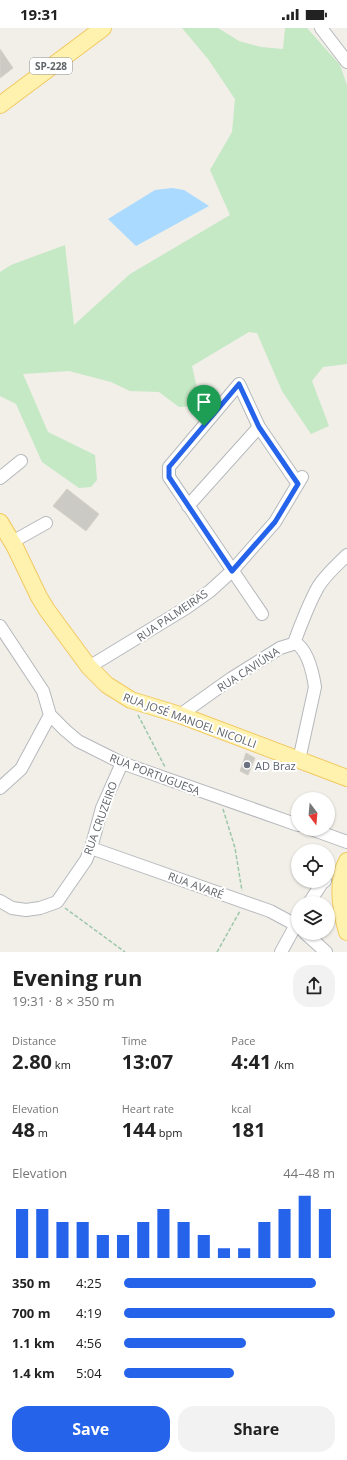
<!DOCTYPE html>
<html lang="en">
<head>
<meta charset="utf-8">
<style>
  :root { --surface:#fff; --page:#f2f2f2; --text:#222; --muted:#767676; --accent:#2563eb }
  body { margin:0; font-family:"Open Sans",sans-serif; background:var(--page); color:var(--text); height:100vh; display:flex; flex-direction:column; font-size:15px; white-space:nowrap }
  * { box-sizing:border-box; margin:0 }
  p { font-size:13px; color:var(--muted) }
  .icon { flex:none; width:22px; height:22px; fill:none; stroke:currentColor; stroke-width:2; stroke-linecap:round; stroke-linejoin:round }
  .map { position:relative; height:924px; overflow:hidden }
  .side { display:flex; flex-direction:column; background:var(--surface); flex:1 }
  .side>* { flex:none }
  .needle { width:26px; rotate:164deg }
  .buttons { position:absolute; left:291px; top:764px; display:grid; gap:8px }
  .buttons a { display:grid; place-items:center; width:44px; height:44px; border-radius:50%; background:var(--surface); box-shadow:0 1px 3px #0004; font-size:20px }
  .pin { position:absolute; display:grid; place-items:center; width:34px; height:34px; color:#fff; margin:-41px -17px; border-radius:50% 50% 50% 0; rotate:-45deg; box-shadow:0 0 4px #0007 }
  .pin .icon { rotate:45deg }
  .round { display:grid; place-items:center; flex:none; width:42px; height:42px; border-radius:16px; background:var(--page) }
  .headline { display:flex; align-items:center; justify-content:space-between; height:68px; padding:0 12px }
  h1 { font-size:22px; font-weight:700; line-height:30px }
  .figures { display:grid; grid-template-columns:repeat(3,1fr); gap:6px; height:68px; padding:4px 12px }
  .figures div { display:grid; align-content:center }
  .figures b { font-size:20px; font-weight:700 }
  .figures small { font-size:11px; font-weight:400 }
  .figures p { font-size:11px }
  .chart { height:112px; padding:8px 12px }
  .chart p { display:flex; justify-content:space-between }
  .chart svg { width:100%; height:72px; margin-top:4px; stroke:var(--accent); stroke-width:6 }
  .action { display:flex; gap:8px; margin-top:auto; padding:8px 12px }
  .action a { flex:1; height:46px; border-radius:16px; background:var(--accent); color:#fff; font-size:16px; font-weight:700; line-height:46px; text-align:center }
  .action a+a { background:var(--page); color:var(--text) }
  ul { padding:0 12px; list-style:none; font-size:13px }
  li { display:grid; grid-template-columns:64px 48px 1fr; align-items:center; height:30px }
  li i { height:10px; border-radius:5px; background:var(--accent) }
  .status { display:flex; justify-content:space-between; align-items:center; height:28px; padding:0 20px; background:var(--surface); direction:ltr }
  .status svg { height:11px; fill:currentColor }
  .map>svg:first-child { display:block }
  .green { fill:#c5e8c5 }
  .water { fill:#aadaff }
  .building { fill:#cccac5; stroke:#d6d1c6 }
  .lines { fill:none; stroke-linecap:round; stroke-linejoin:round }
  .minor-casing { stroke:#b5b8bc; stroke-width:14 }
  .major-casing { stroke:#f2c960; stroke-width:18 }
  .path { stroke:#9cc7a9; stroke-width:1.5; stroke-dasharray:4 2; stroke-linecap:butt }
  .minor { stroke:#fff; stroke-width:12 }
  .major { stroke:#fff2af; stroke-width:16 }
  .route-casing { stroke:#fff; stroke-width:8 }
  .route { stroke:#2563eb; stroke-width:5 }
  .worship-dot { fill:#6b7280; stroke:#fff; stroke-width:1.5 }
  .labels { text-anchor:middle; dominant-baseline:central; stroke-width:4; stroke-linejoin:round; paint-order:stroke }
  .shield { fill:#fff; stroke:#8f9295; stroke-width:1 }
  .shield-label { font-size:10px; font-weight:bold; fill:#5f6368 }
  .street-label { font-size:11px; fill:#5f6368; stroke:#fff }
  .worship-label { font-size:11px; fill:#5b616d; stroke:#fff; text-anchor:start }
</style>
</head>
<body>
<div class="status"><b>19:31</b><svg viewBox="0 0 49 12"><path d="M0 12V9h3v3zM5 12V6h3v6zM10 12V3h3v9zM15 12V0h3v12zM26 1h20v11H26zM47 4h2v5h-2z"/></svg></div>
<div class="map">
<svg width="347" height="924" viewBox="0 0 347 924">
  <rect width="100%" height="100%" fill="#f1efe8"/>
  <path class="green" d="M182 0H218L239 13 261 19 283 21 285 0H307L340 37 347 57V336L323 339 312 353 329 398 311 406 282 363 257 305 249 304 192 338 201 378 179 379 159 364 130 363 111 354 69 343 23 346 48 404 95 427 97 452 91 459 79 460 42 434 16 376 0 368V244L11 237 65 217 74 297 130 246 230 187 210 142 232 104 235 71 208 31Z"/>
  <path class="water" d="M172 160 184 162 209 178 136 218 108 191 155 162Z"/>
  <path class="building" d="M0 21 13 40 0 50Z
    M67 461 99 486 86 503 53 478Z
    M246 725 255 730 248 747 240 743Z"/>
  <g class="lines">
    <defs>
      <path id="minor" d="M321 0 347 34
        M0 450 21 433
        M188 478 259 399
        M12 514 46 495
        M262 586 169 449V439L239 356 259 399 298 456
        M0 598 43 663 50 687 65 702 78 713 122 735 298 797
        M294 615C301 596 308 577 318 559 326 546 337 537 347 527
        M89 639 186 580 210 563 232 543 275 494 302 449
        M180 687 232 650 280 620 296 615C308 623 313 646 315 659L299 732
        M0 760 21 741 50 687
        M311 801 347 814
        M91 820 270 883 298 898
        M0 873 12 880 26 882 40 880 57 874 86 832 91 820 102 780 122 735
        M309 875 322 855 325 853
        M305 905 326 924
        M281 924 298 893"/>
      <path id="major" d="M0 77 103 0
        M0 494 15 519 39 569 47 582 89 639 107 657 131 672 180 687 347 750
        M347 833C336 853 341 883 347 904"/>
    </defs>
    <use href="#minor" class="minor-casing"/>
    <use href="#major" class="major-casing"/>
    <path class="path" d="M138 687 165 739
      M223 781 235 820 242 863
      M65 880 125 924
      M217 924 240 883"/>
    <use href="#minor" class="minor"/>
    <use href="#major" class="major"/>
  </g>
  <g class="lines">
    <defs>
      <path id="route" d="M239 356 259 399 298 456 275 494 232 543 169 449V439Z"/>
    </defs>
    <use href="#route" class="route-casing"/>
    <use href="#route" class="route"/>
  </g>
  <circle class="worship-dot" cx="247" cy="737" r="4"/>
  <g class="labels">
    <rect class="shield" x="30" y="30" width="42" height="16" rx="3"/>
    <g class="shield-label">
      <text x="51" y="38">SP-228</text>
    </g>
    <g class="street-label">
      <text transform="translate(172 587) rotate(-34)">RUA PALMEIRAS</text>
      <text transform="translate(248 641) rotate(-33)">RUA CAVIÚNA</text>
      <text transform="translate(190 692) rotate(20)">RUA JOSÉ MANOEL NICOLLI</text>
      <text transform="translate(155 746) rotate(21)">RUA PORTUGUESA</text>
      <text transform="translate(100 790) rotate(-70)">RUA CRUZEIRO</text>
      <text transform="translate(196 857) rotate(20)">RUA AVARÉ</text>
    </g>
    <g class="worship-label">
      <text x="255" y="737">AD Braz</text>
    </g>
  </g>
</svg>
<div class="buttons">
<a><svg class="needle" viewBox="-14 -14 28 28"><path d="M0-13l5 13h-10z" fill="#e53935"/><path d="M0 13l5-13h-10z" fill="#767676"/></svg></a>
<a><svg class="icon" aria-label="locate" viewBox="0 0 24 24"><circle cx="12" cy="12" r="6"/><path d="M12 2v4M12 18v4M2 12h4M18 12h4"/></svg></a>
<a><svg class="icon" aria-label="layers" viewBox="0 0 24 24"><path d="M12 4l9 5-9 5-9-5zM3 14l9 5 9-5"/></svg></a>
</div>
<div class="pin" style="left:204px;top:398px;background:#1e9e55"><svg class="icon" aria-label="arrive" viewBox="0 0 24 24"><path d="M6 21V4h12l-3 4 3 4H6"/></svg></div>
</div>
<section class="side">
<div class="headline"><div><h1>Evening run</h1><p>19:31 · 8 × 350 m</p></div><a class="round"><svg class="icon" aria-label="share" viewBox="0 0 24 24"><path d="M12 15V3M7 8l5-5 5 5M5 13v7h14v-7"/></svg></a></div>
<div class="figures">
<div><p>Distance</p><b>2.80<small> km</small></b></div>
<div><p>Time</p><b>13:07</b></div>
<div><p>Pace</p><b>4:41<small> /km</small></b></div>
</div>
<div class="figures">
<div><p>Elevation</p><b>48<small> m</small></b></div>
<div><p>Heart rate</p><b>144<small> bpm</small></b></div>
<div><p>kcal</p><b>181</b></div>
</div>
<div class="chart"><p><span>Elevation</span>44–48 m</p>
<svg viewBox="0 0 160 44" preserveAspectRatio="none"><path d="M5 44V14M15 44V14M25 44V22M35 44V22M45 44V30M55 44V30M65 44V22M75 44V14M85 44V22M95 44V30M105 44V38M115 44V38M125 44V22M135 44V14M145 44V6M155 44V14"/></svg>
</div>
<ul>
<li><b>350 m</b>4:25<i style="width:91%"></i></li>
<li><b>700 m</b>4:19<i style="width:100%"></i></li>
<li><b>1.1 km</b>4:56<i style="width:58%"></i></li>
<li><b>1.4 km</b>5:04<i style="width:52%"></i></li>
</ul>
<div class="action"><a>Save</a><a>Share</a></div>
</section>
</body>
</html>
